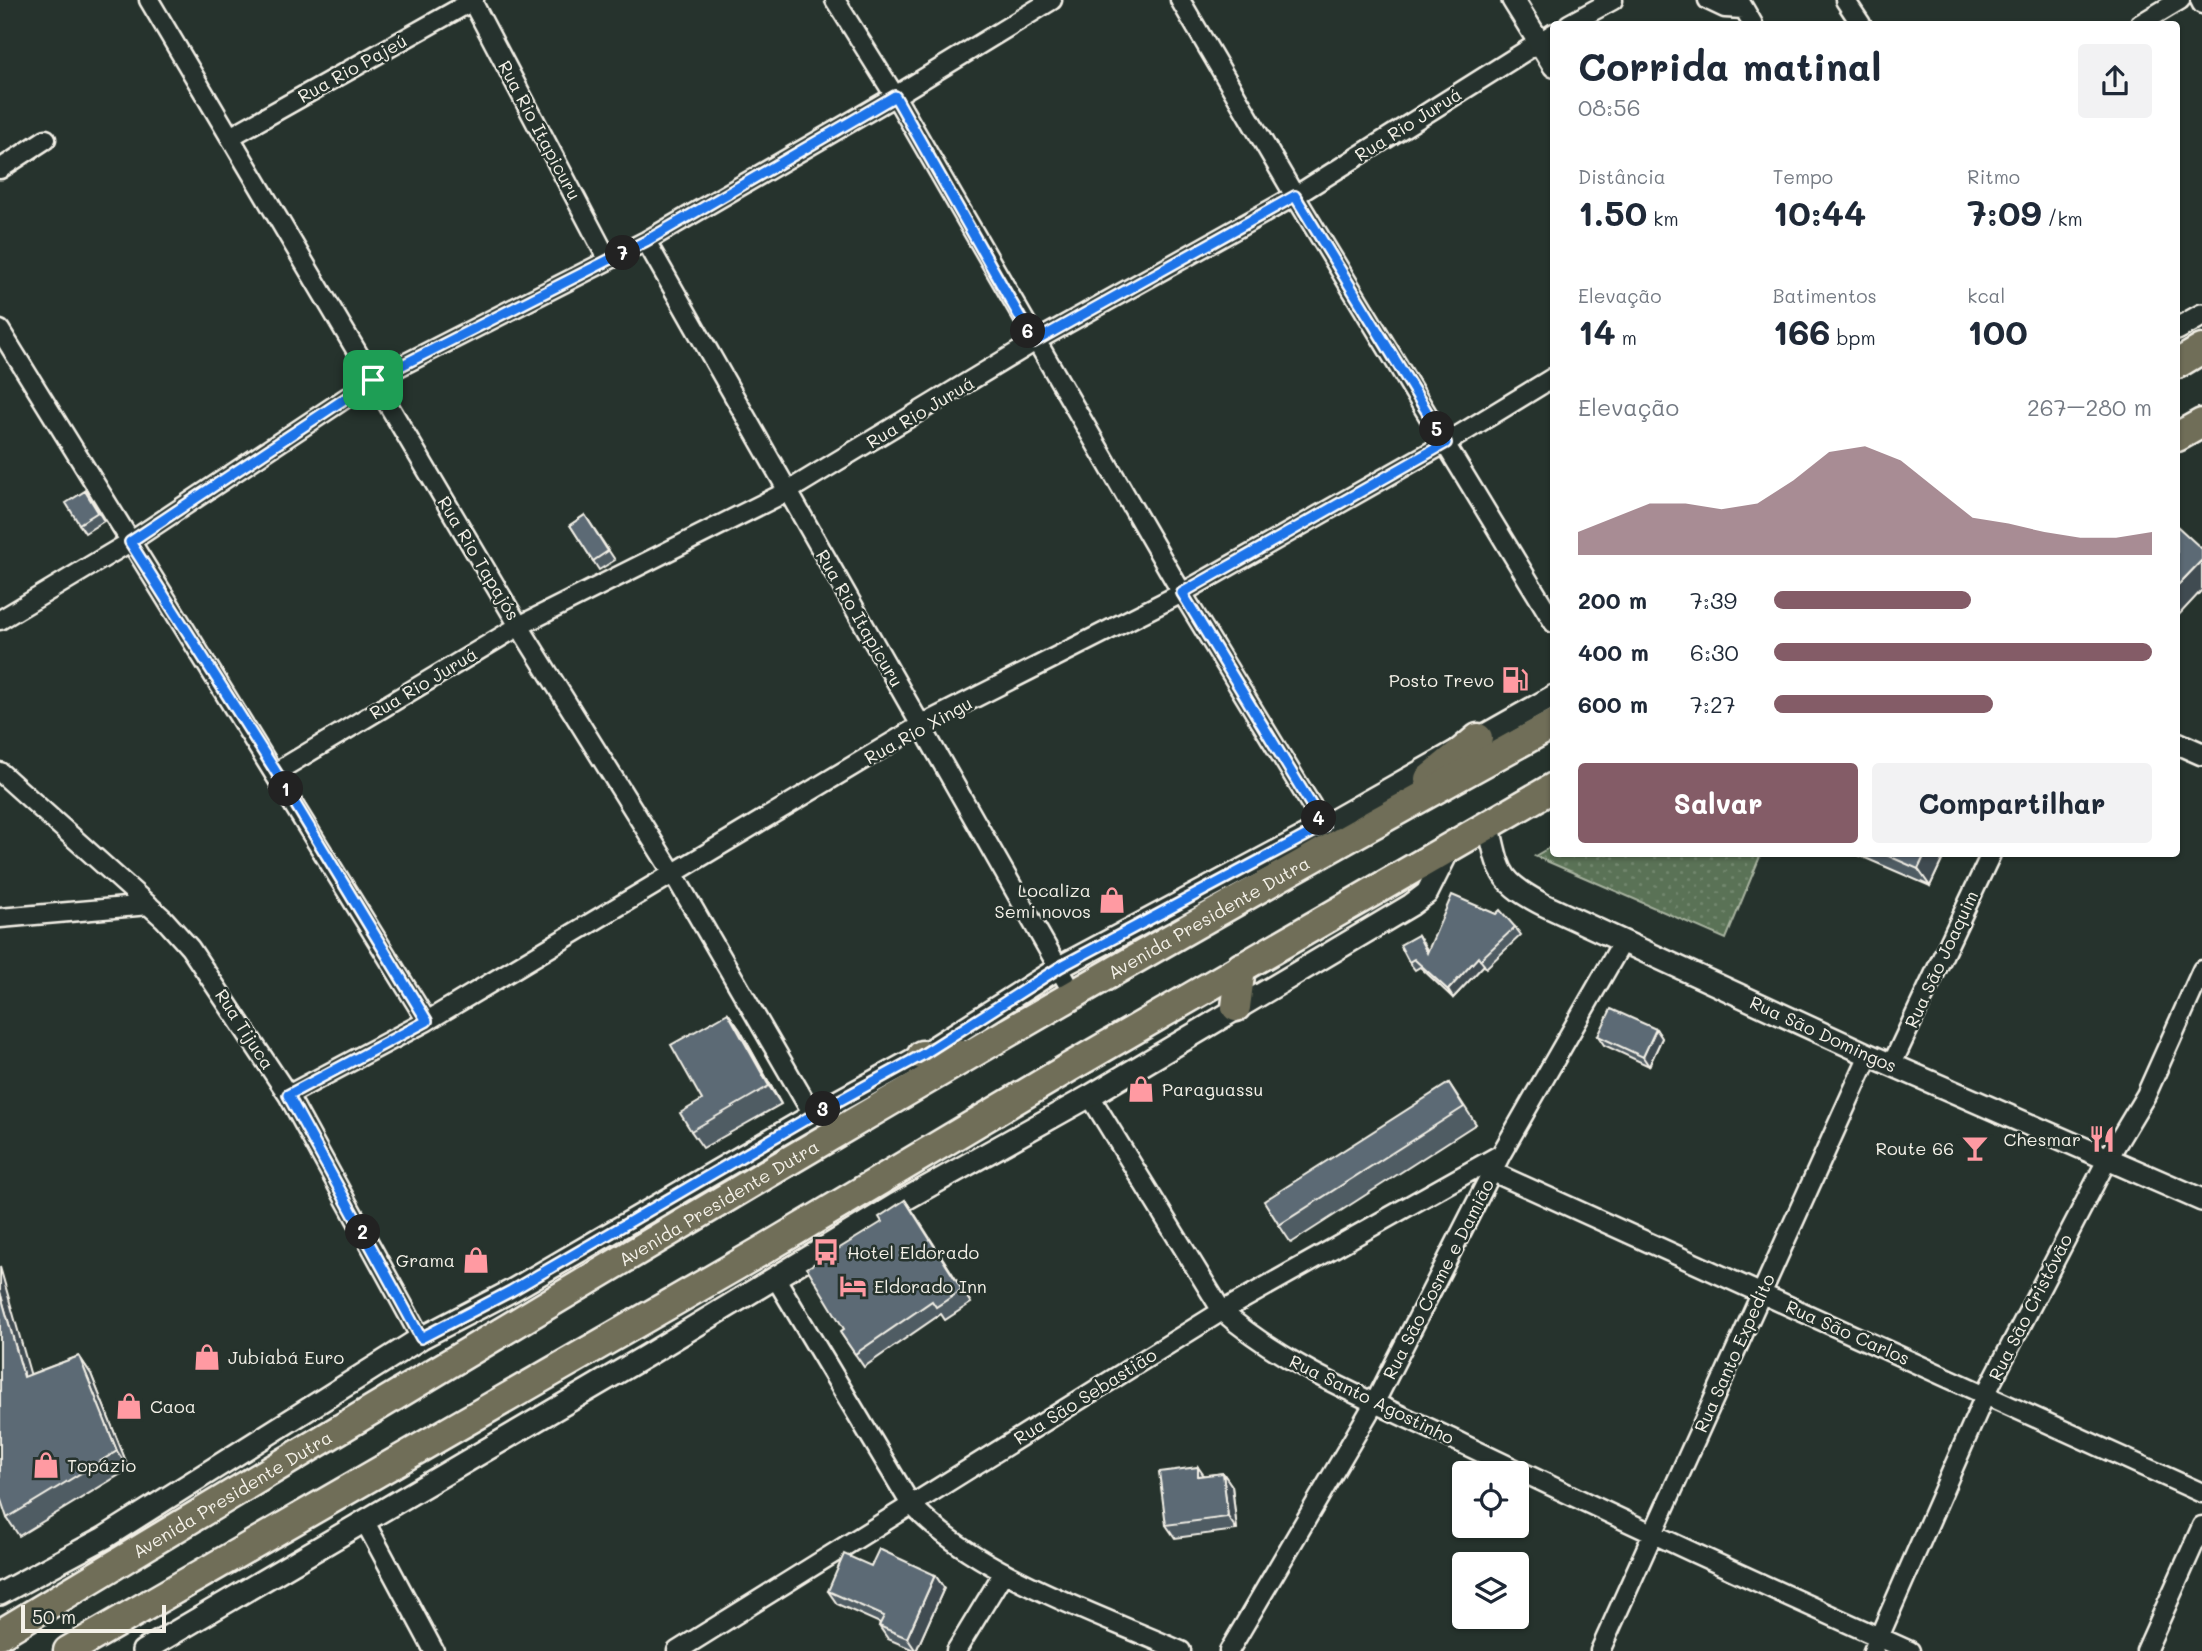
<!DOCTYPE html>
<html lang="pt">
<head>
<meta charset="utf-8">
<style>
  :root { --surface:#fff; --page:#f2f2f3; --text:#1f2937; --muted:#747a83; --accent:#845c67 }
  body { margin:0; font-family:Mali,sans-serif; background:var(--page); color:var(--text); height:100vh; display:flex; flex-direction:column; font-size:26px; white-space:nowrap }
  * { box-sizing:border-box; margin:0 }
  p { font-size:23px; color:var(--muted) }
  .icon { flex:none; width:38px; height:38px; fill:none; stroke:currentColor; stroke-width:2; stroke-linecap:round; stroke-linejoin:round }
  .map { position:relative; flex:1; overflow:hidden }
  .side { position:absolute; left:1550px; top:21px; width:630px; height:836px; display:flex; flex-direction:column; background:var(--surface); border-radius:7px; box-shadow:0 2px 5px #0004 }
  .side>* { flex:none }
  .buttons { position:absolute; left:1452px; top:1461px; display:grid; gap:14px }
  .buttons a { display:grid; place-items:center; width:77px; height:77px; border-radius:7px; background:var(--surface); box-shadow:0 2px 5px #0004; font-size:35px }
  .scale { position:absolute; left:21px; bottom:18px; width:145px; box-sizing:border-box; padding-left:7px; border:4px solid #f4f1e8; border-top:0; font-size:19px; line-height:24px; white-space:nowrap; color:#f4f1e8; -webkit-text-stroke:5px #26332d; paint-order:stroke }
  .pin { position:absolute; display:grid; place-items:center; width:60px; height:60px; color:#fff; margin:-30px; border-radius:14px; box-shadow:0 4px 10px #0006 }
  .km { position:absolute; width:35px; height:35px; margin:-18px; border-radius:50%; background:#222; color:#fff; font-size:19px; line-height:35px; text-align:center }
  .round { display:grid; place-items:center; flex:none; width:74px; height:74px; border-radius:7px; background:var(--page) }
  .overview { display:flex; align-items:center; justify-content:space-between; height:119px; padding:0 28px }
  h1 { font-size:38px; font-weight:700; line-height:52px }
  .figures { display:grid; grid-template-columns:repeat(3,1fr); gap:10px; height:119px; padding:7px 28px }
  .figures div { display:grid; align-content:center }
  .figures b { font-size:35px; font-weight:700 }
  .figures small { font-size:19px; font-weight:400 }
  .figures p { font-size:19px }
  .chart { height:196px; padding:14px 28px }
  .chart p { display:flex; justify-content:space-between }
  .chart svg { width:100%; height:126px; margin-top:7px; fill:var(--accent); opacity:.7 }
  .cta { display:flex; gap:14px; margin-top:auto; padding:14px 28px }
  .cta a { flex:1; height:80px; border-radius:7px; background:var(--accent); color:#fff; font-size:28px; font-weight:700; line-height:80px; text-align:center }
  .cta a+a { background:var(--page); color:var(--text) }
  ul { padding:0 28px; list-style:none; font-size:23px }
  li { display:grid; grid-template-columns:112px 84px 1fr; align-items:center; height:52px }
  li i { height:18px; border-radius:9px; background:var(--accent) }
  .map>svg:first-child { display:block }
  .garden { fill:url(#garden-dots); stroke:#a7b29f; stroke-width:2 }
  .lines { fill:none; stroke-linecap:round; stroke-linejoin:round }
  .minor-casing { stroke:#f4f1e8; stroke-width:23 }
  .tertiary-casing { stroke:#f4f1e8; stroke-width:26 }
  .trunk-casing { stroke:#f4f1e8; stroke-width:33 }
  .minor { stroke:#26332d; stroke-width:18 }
  .tertiary { stroke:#26332d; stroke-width:21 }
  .trunk { stroke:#706e59; stroke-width:28 }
  .wall { fill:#4f5c64; stroke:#f4f1e8; stroke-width:2 }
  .shaded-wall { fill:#404b51; stroke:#f4f1e8; stroke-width:2 }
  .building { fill:#5c6b74; stroke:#f4f1e8; stroke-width:2 }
  .route-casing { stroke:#fff; stroke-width:14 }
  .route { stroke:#1a73e8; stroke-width:9 }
  .labels { text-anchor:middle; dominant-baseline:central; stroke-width:5; stroke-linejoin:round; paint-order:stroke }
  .street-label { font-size:18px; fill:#f4f1e8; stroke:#26332d }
  .poi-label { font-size:18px; fill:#f4f1e8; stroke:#26332d; text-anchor:start }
</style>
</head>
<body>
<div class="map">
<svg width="2202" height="1651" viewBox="0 0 2202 1651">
  <defs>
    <pattern id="garden-dots" width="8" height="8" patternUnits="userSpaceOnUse" patternTransform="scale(1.75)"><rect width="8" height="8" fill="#5a7256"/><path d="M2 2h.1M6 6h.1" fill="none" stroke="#72876e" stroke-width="1.8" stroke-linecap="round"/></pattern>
  </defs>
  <rect width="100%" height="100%" fill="#26332d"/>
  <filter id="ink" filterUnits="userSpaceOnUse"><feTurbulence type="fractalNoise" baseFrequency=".0143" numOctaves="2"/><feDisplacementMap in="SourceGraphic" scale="14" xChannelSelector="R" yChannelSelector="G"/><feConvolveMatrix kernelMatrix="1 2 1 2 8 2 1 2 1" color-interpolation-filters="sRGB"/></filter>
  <g filter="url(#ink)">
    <path class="garden" d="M1554 845V854H1761L1726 939 1535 856Z"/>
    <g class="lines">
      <defs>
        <path id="minor" d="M149 0 519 626 674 875 813 1115
          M835 0 895 96 1182 593 1324 826
          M1180 0 1295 196 1554 623
          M1708 0 1725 8 1744 9
          M1739 0 1753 24
          M1845 0 1861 24
          M2200 0 2202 4
          M472 1 608 260
          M1569 24 1613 0
          M2140 24 2180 0
          M230 137 474 0
          M0 169 46 139
          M646 241 1074 995
          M0 330 427 1021
          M0 620 130 542 373 380 646 241 895 96 1052 0
          M0 772 164 919 190 948 288 1095 421 1338
          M276 772 519 626 788 491 1034 342 1295 196 1554 33
          M0 918 149 905
          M1892 1064 1991 854
          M288 1095 427 1021 921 725 1182 593 1446 443 1554 377
          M1090 1096 1222 1311C1290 1371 1382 1405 1463 1444 1611 1515 1760 1584 1910 1651
          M1493 1172 2202 1493
          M775 1277 910 1503C973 1573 1095 1613 1181 1651
          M365 1522 434 1651
          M677 1651 1222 1311 1501 1154
          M956 1651 1004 1572
          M1229 1651 1375 1402 1501 1154 1623 941
          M1600 1651 1869 1055
          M1873 1651 1986 1393 2107 1160 2146 1095 2202 970
          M2146 1651 2202 1526"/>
        <g id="tertiary">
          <path d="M1513 0 1554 66"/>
          <path d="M2177 329 2202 315"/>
          <path d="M2177 743 2202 754"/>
          <path id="s1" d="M1488 823C1500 872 1496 880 1544 905L1869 1055 2202 1200"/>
          <path d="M0 1594 104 1538 421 1338 511 1291 813 1115 922 1055 1060 967 1324 826 1554 696"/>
          <path d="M143 1651 646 1356 895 1205 1090 1096 1411 905 1427 893 1451 845"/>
        </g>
        <g id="trunk">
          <path d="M2177 364 2202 349"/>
          <path d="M2177 437 2202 423"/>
          <path d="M1429 779 1478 738"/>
          <path d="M1236 1007 1241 967"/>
          <path d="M922 1055H966"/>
          <path id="s2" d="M0 1634C514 1324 1027 1012 1554 724"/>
          <path d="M68 1651 758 1253 1070 1067 1554 787"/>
        </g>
      </defs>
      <use href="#minor" class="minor-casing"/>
      <use href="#tertiary" class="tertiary-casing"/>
      <use href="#trunk" class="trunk-casing"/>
      <use href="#minor" class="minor"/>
      <use href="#tertiary" class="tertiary"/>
      <use href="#trunk" class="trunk"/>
    </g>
    <path class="wall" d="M85 491 104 521 85 533 79 524Z
      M585 515 615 560 599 570 570 525Z
      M1856 854H1945L1930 886Z
      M1515 927 1521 935 1486 968 1484 965 1453 998 1420 967 1415 970 1409 962 1418 935 1428 951Z
      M728 1013 740 1030 781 1104 703 1148 691 1131 702 1100Z
      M1656 1029 1662 1038 1649 1066 1604 1045 1598 1036Z
      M1449 1083 1476 1124 1291 1243 1279 1225Z
      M905 1200 971 1303 945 1320 941 1314 864 1367 840 1332 844 1329 882 1222Z
      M79 1356 91 1374 129 1469 19 1536 7 1518 31 1374Z
      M1223 1473 1232 1486 1237 1530 1175 1538 1166 1525 1203 1476Z
      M871 1566 935 1575 944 1588 916 1651 888 1639 879 1626 880 1623 837 1604 828 1591Z"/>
    <path class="shaded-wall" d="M2202 560V590L2177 617V586Z
      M1925 854H1945L1930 886 1918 869Z
      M1478 957 1484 965 1453 998 1448 990Z
      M728 1013 740 1030 781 1104 769 1086Z
      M1656 1029 1662 1038 1649 1066 1643 1057Z
      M905 1200 914 1213 971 1303 962 1290Z
      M0 1267 36 1394 24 1377 0 1292Z
      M79 1356 91 1374 129 1469 117 1451Z
      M1198 1467 1207 1480 1198 1476Z
      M1223 1473 1232 1486 1237 1530 1228 1517Z
      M935 1575 944 1588 916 1651 907 1638Z"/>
    <path class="building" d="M85 491 98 512 79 524 66 503Z
      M585 515 608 551 593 561 570 525Z
      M2177 526 2202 549V560L2177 586Z
      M1884 854H1925L1918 869Z
      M1452 895 1496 914 1500 910 1515 927 1480 960 1478 957 1448 990 1414 959 1409 962 1400 945 1418 935 1427 953Z
      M1611 1009 1656 1029 1643 1057 1598 1036Z
      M728 1013 769 1086 691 1131 680 1113 702 1100 671 1045Z
      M1449 1083 1464 1107 1279 1225 1264 1201Z
      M905 1200 962 1290 936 1307 932 1301 855 1354 840 1332 844 1329 807 1268 882 1222 879 1217Z
      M0 1292 24 1377 79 1356 117 1451 7 1518 0 1497Z
      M1198 1467V1476L1223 1473 1228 1517 1166 1525 1159 1472Z
      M879 1549 935 1575 907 1638 879 1626 884 1616 828 1591 844 1554 871 1566Z"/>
  </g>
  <g class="lines" filter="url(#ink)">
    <defs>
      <path id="route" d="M895 96 1034 342 1295 196 1446 443 1182 593 1324 826 1060 967 922 1055 813 1115 511 1291 421 1338 288 1095 427 1021 276 772 130 542 373 380 646 241Z"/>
    </defs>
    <use href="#route" class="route-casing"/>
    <use href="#route" class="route"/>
  </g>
  <defs>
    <symbol id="fuel-bare" viewBox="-9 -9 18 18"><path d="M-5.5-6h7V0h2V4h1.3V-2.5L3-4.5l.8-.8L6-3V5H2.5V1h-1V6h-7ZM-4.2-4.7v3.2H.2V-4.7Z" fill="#ff9aa2" stroke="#26332d" stroke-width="2.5" paint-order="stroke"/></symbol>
    <symbol id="shop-bare" viewBox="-9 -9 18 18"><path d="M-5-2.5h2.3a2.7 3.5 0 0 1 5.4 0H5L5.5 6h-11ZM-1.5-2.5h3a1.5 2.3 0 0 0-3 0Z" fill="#ff9aa2" stroke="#26332d" stroke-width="2.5" paint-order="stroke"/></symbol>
    <symbol id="restaurant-bare" viewBox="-9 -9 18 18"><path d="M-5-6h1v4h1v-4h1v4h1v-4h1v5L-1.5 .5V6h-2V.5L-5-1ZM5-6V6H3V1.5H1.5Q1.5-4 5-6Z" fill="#ff9aa2" stroke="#26332d" stroke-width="2.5" paint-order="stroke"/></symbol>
    <symbol id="bar-bare" viewBox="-9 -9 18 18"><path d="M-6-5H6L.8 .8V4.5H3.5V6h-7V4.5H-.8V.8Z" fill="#ff9aa2" stroke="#26332d" stroke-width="2.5" paint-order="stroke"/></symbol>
    <symbol id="bus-bare" viewBox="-9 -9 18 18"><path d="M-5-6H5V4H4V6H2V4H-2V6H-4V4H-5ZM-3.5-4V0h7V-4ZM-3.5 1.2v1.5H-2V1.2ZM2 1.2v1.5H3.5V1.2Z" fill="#ff9aa2" stroke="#26332d" stroke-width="2.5" paint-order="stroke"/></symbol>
    <symbol id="hotel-bare" viewBox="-9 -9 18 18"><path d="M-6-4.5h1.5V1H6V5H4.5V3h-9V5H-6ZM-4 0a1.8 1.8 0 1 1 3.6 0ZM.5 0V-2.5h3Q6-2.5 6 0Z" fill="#ff9aa2" stroke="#26332d" stroke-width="2.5" paint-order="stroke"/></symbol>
  </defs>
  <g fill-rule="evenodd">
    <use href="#fuel-bare" x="1496" y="661" width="38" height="38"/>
    <use href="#shop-bare" x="1093" y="881" width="38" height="38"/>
    <use href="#shop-bare" x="1122" y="1070" width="38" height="38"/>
    <use href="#restaurant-bare" x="2083" y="1120" width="38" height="38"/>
    <use href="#bar-bare" x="1956" y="1129" width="38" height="38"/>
    <use href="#bus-bare" x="807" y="1233" width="38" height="38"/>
    <use href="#shop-bare" x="457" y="1241" width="38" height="38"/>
    <use href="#hotel-bare" x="834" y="1267" width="38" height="38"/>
    <use href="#shop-bare" x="188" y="1338" width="38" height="38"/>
    <use href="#shop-bare" x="110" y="1387" width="38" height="38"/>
    <use href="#shop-bare" x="27" y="1446" width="38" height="38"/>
  </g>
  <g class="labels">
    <g class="street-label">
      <text transform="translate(352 68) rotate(-29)">Rua Rio Pajeú</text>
      <text transform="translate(1408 124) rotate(-32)">Rua Rio Juruá</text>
      <text transform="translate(540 130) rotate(62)">Rua Rio Itapicuru</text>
      <text transform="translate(920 412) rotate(-31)">Rua Rio Juruá</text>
      <text transform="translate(479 558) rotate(59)">Rua Rio Tapajós</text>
      <text transform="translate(860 618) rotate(60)">Rua Rio Itapicuru</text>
      <text transform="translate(423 683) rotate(-31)">Rua Rio Juruá</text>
      <text transform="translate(918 730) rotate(-29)">Rua Rio Xingu</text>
      <text stroke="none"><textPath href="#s2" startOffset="1405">Avenida Presidente Dutra</textPath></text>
      <text transform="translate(1941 959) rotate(-65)">Rua São Joaquim</text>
      <text transform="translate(245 1029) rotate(57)">Rua Tijuca</text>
      <text stroke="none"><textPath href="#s1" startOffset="413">Rua São Domingos</textPath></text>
      <text stroke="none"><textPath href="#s2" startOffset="838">Avenida Presidente Dutra</textPath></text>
      <text transform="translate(1438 1279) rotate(-63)">Rua São Cosme e Damião</text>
      <text transform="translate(2030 1307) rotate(-63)">Rua São Cristóvão</text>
      <text transform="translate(1848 1332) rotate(24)">Rua São Carlos</text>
      <text transform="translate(1734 1353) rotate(-66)">Rua Santo Expedito</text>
      <text transform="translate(1085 1396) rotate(-32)">Rua São Sebastião</text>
      <text transform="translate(1372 1399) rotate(26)">Rua Santo Agostinho</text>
      <text stroke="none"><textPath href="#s2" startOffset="271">Avenida Presidente Dutra</textPath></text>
    </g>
    <g class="poi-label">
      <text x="1494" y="680" text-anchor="end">Posto Trevo</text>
      <text x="1091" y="890" text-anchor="end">Localiza<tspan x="1091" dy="21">Semi novos</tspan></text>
      <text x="1162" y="1089">Paraguassu</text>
      <text x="2081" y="1139" text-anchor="end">Chesmar</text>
      <text x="1954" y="1148" text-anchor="end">Route 66</text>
      <text x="847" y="1252">Hotel Eldorado</text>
      <text x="455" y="1260" text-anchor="end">Grama</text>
      <text x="874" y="1286">Eldorado Inn</text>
      <text x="228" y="1357">Jubiabá Euro</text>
      <text x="150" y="1406">Caoa</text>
      <text x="67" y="1465">Topázio</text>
    </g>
  </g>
</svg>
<div class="buttons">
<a><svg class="icon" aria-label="locate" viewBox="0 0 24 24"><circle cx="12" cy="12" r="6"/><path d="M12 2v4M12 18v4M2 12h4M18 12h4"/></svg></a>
<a><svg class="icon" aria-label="layers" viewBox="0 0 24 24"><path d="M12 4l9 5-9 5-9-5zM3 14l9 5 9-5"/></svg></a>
</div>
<div class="scale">50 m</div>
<div class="pin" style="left:373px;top:380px;background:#1e9e55"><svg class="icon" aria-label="arrive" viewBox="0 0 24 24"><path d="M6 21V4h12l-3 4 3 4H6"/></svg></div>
<b class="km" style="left:286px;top:789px">1</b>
<b class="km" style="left:363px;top:1232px">2</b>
<b class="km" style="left:823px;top:1109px">3</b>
<b class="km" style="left:1319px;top:818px">4</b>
<b class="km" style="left:1437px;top:429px">5</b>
<b class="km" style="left:1028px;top:331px">6</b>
<b class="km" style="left:623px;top:253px">7</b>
<section class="side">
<div class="overview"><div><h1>Corrida matinal</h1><p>08:56</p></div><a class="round"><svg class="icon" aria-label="share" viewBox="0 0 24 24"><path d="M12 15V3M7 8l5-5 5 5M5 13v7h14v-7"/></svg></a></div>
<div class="figures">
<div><p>Distância</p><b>1.50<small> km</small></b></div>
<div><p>Tempo</p><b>10:44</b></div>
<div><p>Ritmo</p><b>7:09<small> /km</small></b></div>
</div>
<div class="figures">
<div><p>Elevação</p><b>14<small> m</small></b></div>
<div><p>Batimentos</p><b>166<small> bpm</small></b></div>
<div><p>kcal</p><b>100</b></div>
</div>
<div class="chart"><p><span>Elevação</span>267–280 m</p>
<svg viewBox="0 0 160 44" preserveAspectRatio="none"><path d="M0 44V36L10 31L20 26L30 26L40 28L50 26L60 18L70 8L80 6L90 11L100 21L110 31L120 33L130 36L140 38L150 38L160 36V44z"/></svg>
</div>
<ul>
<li><b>200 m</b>7:39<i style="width:52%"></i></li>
<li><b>400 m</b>6:30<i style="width:100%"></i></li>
<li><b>600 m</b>7:27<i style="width:58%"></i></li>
</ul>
<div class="cta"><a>Salvar</a><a>Compartilhar</a></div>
</section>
</div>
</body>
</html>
